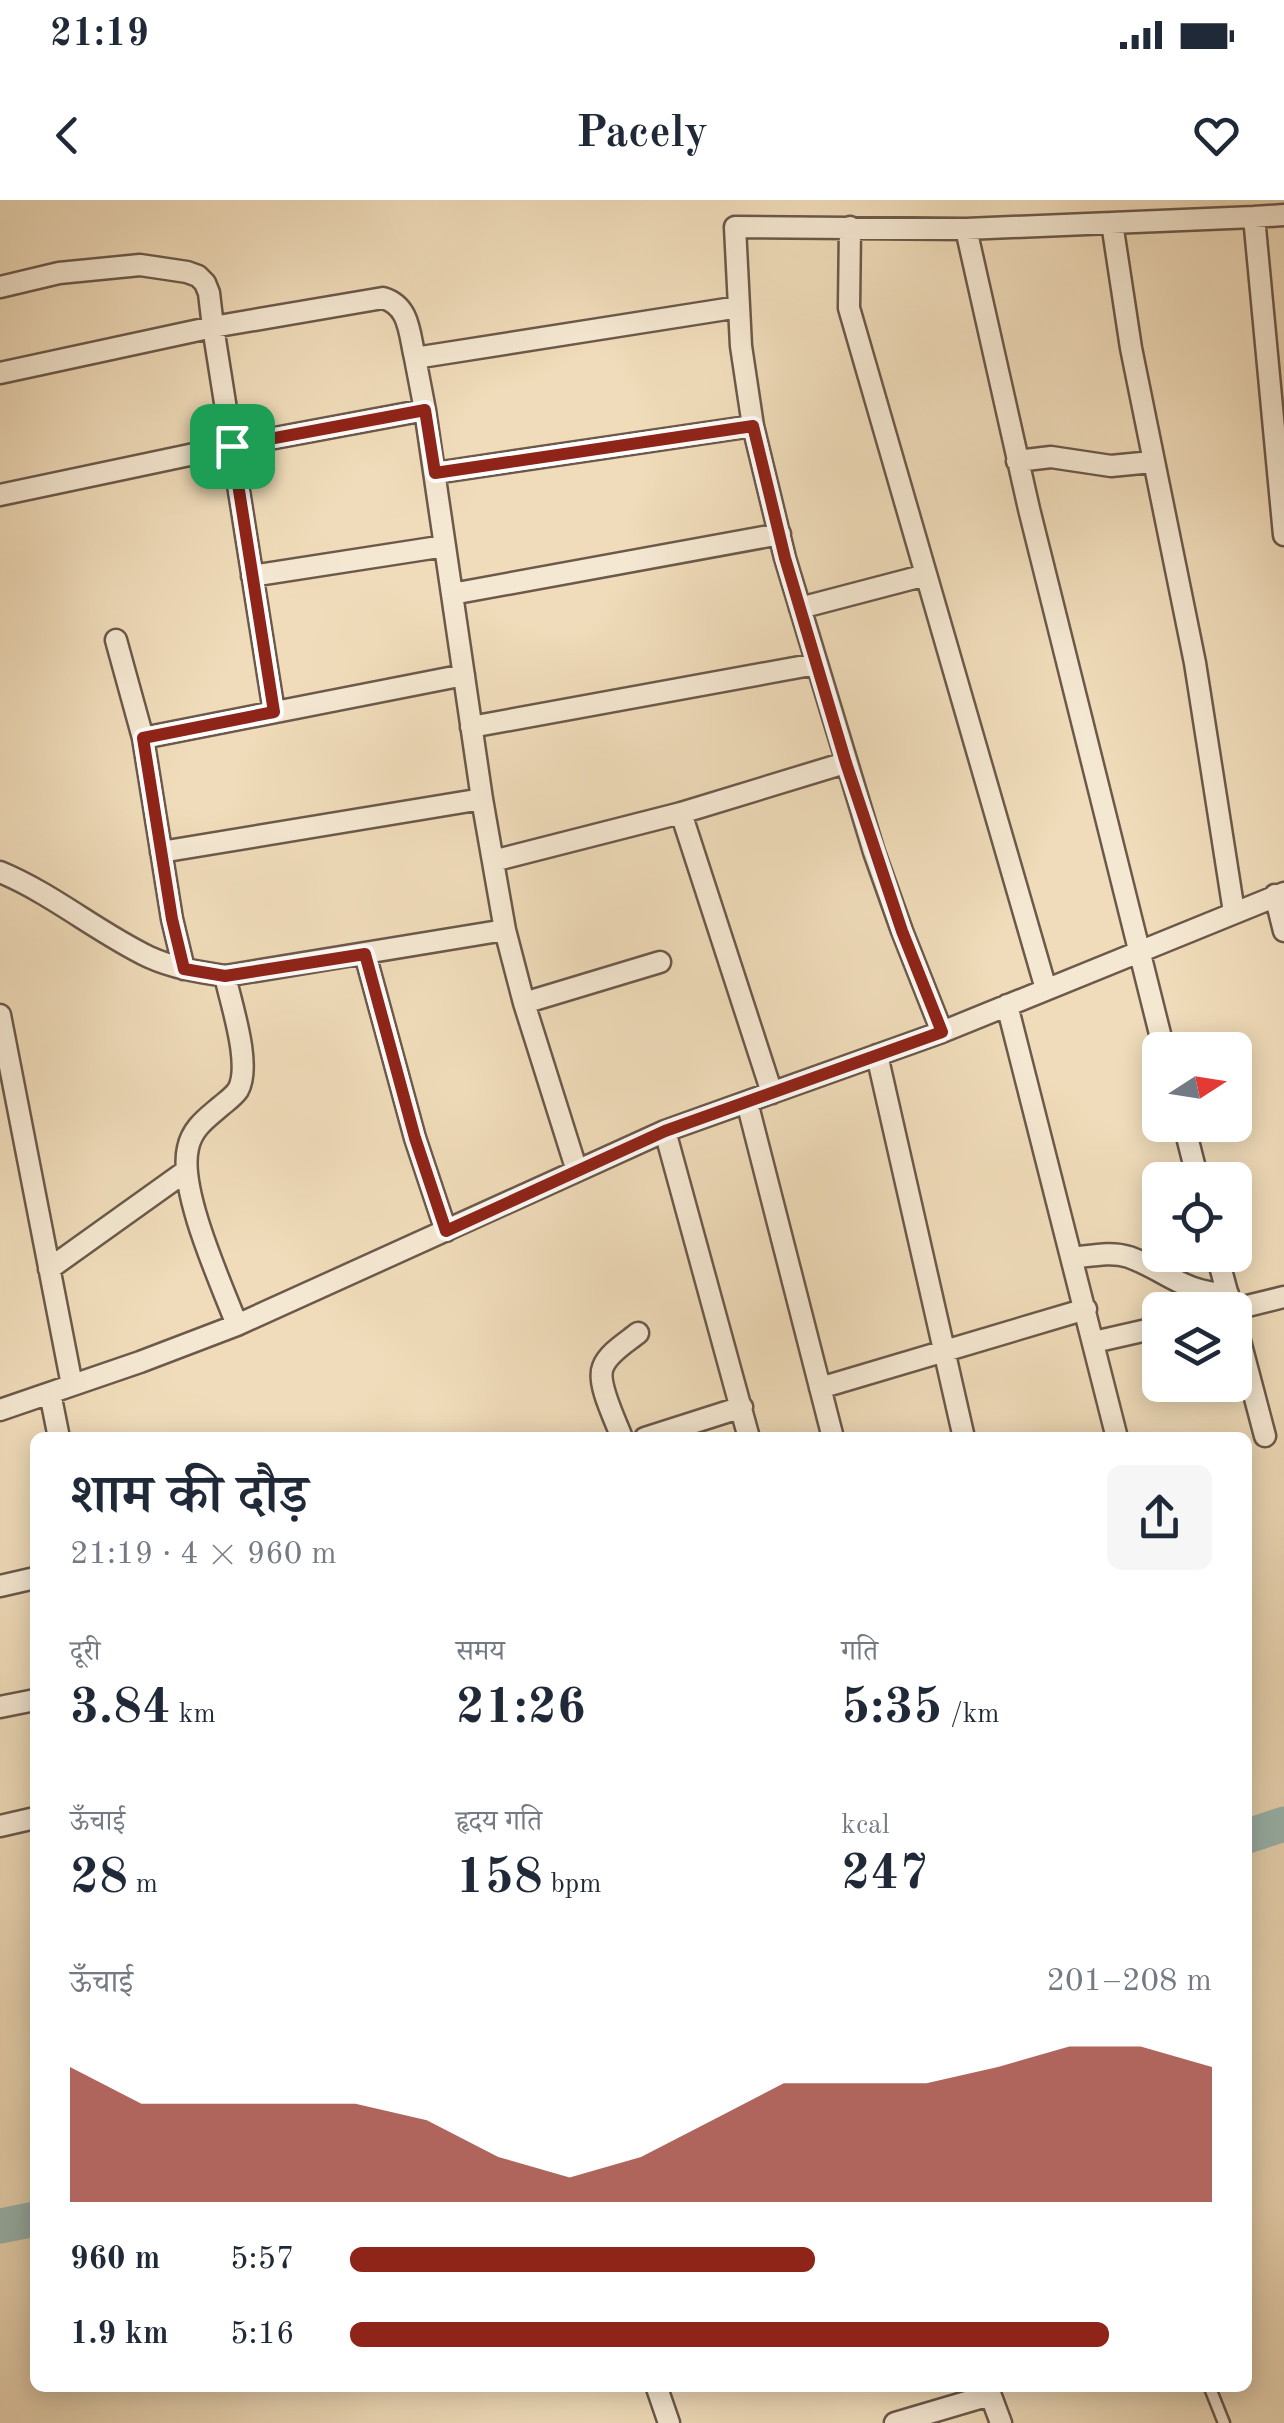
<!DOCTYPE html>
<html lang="hi">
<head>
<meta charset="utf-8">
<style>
  :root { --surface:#fff; --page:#f6f6f7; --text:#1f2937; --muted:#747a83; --accent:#8f2418 }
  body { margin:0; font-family:"Old Standard TT","Noto Serif Devanagari",serif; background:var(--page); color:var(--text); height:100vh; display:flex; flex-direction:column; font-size:38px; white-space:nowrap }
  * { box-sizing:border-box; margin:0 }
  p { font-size:32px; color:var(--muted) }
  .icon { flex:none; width:55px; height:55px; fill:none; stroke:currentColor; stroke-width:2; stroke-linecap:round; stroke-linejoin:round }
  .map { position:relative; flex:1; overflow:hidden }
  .details { position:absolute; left:30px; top:1232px; width:1222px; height:960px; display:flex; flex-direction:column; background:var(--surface); border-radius:15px; box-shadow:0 5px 25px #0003 }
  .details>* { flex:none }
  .needle { width:65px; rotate:78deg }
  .tools { position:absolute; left:1142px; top:832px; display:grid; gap:20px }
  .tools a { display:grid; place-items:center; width:110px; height:110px; border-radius:15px; background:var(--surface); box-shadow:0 5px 25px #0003; font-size:50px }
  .pin { position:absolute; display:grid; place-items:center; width:85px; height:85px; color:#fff; margin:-42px; border-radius:20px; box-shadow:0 5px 15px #0006 }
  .round { display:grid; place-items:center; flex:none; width:105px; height:105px; border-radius:15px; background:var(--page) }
  .overview { display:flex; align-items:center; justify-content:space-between; height:170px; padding:0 40px }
  h1 { font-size:55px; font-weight:600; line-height:75px }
  .figures { display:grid; grid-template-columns:repeat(3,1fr); gap:15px; height:170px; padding:10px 40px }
  .figures div { display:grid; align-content:center }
  .figures b { font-size:50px; font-weight:600 }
  .figures small { font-size:28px; font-weight:400 }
  .figures p { font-size:28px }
  .chart { height:280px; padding:20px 40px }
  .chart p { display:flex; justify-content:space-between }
  .chart svg { width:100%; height:180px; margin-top:10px; fill:var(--accent); opacity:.7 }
  ul { padding:0 40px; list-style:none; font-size:32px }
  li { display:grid; grid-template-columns:160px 120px 1fr; align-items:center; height:75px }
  li i { height:25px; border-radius:12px; background:var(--accent) }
  .status { display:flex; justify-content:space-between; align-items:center; height:70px; padding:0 50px; background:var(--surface); direction:ltr }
  .status svg { height:28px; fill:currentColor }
  header { display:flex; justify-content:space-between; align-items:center; height:130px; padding:0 40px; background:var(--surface); font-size:45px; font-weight:600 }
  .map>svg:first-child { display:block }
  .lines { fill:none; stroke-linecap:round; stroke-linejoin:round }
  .river { stroke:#9bbab6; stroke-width:35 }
  .service-casing { stroke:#6c594b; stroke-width:15 }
  .minor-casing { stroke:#6c594b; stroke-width:25 }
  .service { stroke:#f5e8d2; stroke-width:10 }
  .minor { stroke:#f5e8d2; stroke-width:20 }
  .route-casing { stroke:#fff; stroke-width:20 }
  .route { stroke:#8f2418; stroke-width:12 }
</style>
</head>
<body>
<div class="status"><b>21:19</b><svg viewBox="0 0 49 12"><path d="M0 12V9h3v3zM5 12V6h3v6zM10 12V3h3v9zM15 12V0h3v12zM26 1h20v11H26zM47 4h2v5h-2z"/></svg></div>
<header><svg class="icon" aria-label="back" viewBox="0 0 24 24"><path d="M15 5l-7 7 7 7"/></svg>Pacely<svg class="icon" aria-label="heart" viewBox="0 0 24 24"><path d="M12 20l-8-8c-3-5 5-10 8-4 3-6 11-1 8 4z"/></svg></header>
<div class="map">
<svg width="1284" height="2223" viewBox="0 0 1284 2223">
  <rect width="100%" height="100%" fill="#f0dcba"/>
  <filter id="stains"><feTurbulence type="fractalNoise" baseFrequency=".002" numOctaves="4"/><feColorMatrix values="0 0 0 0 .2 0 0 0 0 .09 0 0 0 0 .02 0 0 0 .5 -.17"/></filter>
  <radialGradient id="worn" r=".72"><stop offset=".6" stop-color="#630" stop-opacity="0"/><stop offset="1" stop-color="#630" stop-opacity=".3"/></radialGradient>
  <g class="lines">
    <path class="river" d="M1248 1636 1284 1624
      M0 2026 35 2019"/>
    <defs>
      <path id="service" d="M1210 2188 1224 2223"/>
      <path id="minor" d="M1284 15 1254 17 1284 335
        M1112 23 1131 148 1195 463 1234 712
        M850 27 849 108 1046 789
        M966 29 1029 309 1164 850
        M0 87 59 73 140 65 187 72 198 76 205 83 209 93 213 127 383 98C410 106 409 133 415 158
        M0 173 213 127 274 512
        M1017 261 1051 257 1111 266 1152 262
        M435 273 753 226
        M0 295 232 246 425 210
        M252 376 445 346
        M452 394 780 334
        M800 408 926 375
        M116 440 143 538 172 719 184 769
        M471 527 816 464
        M143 538 464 475
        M681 613 772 893
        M161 652 482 599
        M493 661 681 613 845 563
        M0 672C53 694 97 732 149 757 173 768 199 772 225 776
        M1275 695 1284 731
        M505 730 524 803 577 971
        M365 754 415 938 446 1031
        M524 803 660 762
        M1007 805 1117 1238
        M0 815 72 1185
        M942 832 902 731 874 652 785 358 753 226 741 146 735 27 966 29 1254 17
        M877 855 964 1238
        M747 902 833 1238
        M1184 925 1198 980
        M665 931 749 1238
        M1217 1055 1230 1103
        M1072 1058C1091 1056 1111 1051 1129 1057 1167 1071 1183 1093 1228 1094
        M49 1069 186 971
        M1231 1110 1284 1097
        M1235 1122 1265 1236
        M237 1125C221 1083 178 990 188 948 192 928 207 918 221 906 227 901 234 896 238 890 252 865 231 804 225 776L505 730 482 599 425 210 415 158 739 107
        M1094 1142 1160 1127
        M820 1188 1086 1109
        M50 1193 59 1238
        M0 1210 140 1162 237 1125 665 931 942 832 1284 693
        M622 1238C616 1221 596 1183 603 1167 608 1153 627 1142 638 1133
        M645 1238 742 1207
        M0 1386 35 1378
        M0 1507 35 1500
        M0 1626 35 1618
        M657 2188 669 2223
        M988 2188 1001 2223
        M895 2223 990 2195"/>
    </defs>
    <use href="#service" class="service-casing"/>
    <use href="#minor" class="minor-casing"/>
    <use href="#service" class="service"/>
    <use href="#minor" class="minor"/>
  </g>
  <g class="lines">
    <defs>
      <path id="route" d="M425 210 435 273 753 226 785 358 846 563 902 731 942 832 665 931 446 1031 415 938 365 754 225 776 184 769 172 719 143 538 274 512 232 246Z"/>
    </defs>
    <use href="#route" class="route-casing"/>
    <use href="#route" class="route"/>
  </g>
  <rect width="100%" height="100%" filter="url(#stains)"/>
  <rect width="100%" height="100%" fill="url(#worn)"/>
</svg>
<div class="tools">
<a><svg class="needle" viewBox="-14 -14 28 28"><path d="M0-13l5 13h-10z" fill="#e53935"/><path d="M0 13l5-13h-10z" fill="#747a83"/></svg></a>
<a><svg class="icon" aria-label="locate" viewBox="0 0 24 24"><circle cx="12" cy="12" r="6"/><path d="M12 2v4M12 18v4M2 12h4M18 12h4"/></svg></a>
<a><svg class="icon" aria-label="layers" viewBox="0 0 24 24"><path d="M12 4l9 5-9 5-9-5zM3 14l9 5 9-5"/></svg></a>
</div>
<div class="pin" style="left:232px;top:246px;background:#1e9e55"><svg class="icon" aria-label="arrive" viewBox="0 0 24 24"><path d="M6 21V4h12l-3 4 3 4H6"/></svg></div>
<section class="details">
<div class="overview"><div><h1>शाम की दौड़</h1><p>21:19 · 4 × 960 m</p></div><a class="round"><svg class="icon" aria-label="share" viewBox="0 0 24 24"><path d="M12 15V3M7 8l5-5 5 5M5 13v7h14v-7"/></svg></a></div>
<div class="figures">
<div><p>दूरी</p><b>3.84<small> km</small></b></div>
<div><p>समय</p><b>21:26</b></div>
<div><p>गति</p><b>5:35<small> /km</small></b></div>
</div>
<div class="figures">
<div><p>ऊँचाई</p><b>28<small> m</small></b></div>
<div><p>हृदय गति</p><b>158<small> bpm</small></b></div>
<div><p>kcal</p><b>247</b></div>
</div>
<div class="chart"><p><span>ऊँचाई</span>201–208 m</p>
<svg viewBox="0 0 160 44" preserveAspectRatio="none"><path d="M0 44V11L10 20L20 20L30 20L40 20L50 24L60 33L70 38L80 33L90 24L100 15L110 15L120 15L130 11L140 6L150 6L160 11V44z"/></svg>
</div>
<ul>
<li><b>960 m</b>5:57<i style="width:54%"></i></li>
<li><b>1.9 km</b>5:16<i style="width:88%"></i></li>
</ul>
</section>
</div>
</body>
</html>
